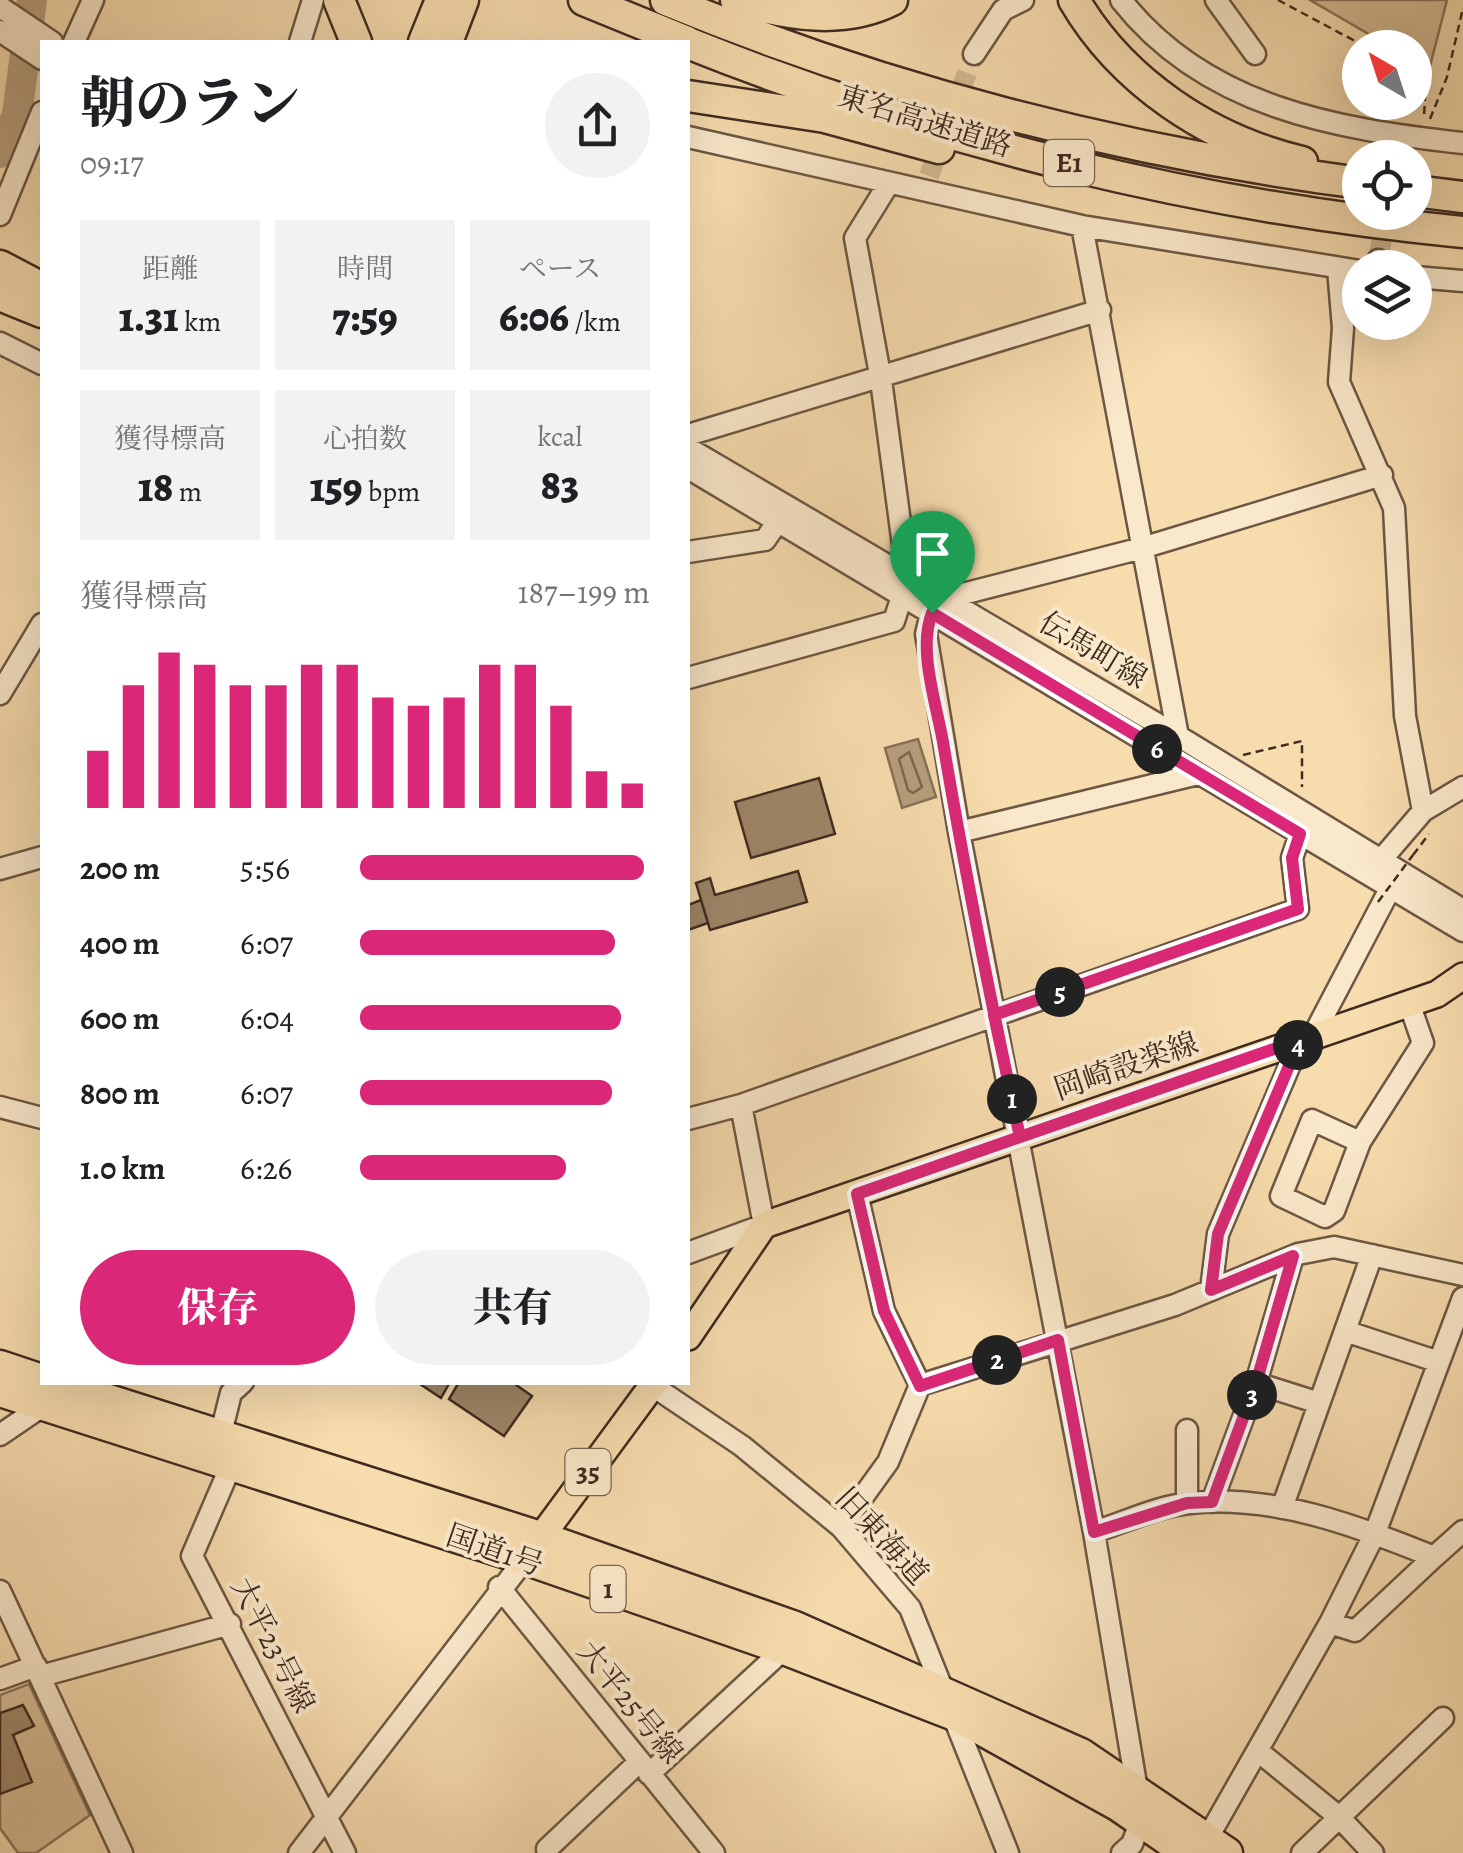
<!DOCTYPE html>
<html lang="ja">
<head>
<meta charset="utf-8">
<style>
  :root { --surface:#fff; --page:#f2f2f2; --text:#202124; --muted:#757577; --accent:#db2777 }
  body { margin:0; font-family:Alegreya,"Noto Serif JP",serif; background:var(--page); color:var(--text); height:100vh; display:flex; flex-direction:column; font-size:38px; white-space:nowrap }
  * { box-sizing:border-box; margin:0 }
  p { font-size:32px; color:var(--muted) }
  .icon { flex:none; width:55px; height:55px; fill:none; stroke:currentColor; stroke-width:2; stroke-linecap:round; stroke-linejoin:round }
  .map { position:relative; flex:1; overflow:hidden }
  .panel { position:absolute; left:40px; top:40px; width:650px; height:1345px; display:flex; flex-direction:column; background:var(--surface); border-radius:0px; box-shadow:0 10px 40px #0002 }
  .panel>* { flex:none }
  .needle { width:65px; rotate:321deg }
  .controls { position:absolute; left:1342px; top:30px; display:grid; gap:20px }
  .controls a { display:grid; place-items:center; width:90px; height:90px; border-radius:50%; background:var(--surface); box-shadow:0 10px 40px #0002; font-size:50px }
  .pin { position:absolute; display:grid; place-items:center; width:85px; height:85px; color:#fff; margin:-102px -42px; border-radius:50% 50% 50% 0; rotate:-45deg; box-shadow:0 0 10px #0007 }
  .pin .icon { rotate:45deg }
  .km { position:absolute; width:50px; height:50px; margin:-25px; border-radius:50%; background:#222; color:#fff; font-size:28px; line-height:50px; text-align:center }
  .round { display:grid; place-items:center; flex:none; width:105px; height:105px; border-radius:52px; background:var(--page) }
  .head { display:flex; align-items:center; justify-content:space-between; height:170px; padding:0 40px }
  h1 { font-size:55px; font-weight:800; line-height:75px }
  .stats { display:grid; grid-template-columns:repeat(3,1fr); gap:15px; height:170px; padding:10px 40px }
  .stats div { display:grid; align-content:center; border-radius:0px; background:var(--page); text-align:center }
  .stats b { font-size:42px; font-weight:800 }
  .stats small { font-size:28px; font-weight:400 }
  .stats p { font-size:28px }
  .chart { height:280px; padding:20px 40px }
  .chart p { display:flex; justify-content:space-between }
  .chart svg { width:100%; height:180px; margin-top:10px; stroke:var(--accent); stroke-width:6 }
  .primary-button { display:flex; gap:20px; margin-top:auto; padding:20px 40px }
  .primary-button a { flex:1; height:115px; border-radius:60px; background:var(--accent); color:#fff; font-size:40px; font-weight:800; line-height:115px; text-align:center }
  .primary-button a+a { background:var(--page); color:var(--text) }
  ul { padding:0 40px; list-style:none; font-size:32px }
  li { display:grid; grid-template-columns:160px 120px 1fr; align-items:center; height:75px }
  li i { height:25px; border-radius:12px; background:var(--accent) }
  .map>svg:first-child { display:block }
  .green { fill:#d8be96; stroke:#8c745b; stroke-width:2.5 }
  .water { fill:#b8a07e; stroke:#887158; stroke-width:2.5 }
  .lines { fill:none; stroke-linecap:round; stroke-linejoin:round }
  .shore { stroke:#7c664f; stroke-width:2.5 }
  .river { stroke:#b8a07e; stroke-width:30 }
  .building { fill:#9f876a; stroke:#3f2b20; stroke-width:2.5 }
  .minor-tunnel { stroke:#d2b992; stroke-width:20; stroke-dasharray:20 10; stroke-linecap:butt }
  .minor-casing { stroke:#6d5744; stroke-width:25 }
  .major-casing { stroke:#3f2b20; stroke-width:30 }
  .highway-casing { stroke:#3f2b20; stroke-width:35 }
  .path { stroke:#3f2b20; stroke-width:2.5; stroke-dasharray:8 5; stroke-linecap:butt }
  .minor { stroke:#fae8ca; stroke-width:20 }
  .major { stroke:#f7dcae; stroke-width:25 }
  .highway { stroke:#f7dcae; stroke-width:30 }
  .path-bridge { stroke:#3f2b20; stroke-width:2.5; stroke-dasharray:8 5; stroke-linecap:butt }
  .route-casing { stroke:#fff; stroke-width:20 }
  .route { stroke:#db2777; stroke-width:12 }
  .labels { text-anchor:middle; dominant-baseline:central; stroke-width:8; stroke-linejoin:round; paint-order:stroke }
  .shield { fill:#fae8ca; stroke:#776453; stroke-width:2.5 }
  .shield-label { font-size:28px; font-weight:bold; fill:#3f2b20 }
  .street-label { font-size:30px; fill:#3f2b20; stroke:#fae8ca }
</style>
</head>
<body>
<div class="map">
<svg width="1463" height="1853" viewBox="0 0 1463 1853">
  <rect width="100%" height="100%" fill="#f7dcae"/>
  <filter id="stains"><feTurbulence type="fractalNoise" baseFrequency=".002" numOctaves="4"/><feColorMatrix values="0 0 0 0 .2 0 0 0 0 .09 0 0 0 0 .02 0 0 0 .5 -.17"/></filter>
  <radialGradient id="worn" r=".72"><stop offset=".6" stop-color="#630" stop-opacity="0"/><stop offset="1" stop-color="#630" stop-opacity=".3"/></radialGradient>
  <path class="green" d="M1310 0H1447L1429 70 1415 62V48L1391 47Z
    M29 1684 90 1815 36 1853H18L0 1828V1695Z"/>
  <path class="water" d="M918 739 936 797 902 808 885 748Z"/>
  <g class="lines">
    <path class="shore" d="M909 752 922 787 913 793 908 790 899 759Z"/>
    <path class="river" d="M0 153 17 115 32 0"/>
  </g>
  <path class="building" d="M819 778 835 834 751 858 735 802Z
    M798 871 807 902 710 930 696 883 710 878 715 895Z
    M701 900 708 923 688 930V905Z
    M417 1382H450L441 1398Z
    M459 1382H512L532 1396 504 1436 449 1399Z
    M23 1705 34 1726 13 1735 32 1782 0 1794V1713Z"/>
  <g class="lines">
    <path class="minor-tunnel" d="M1397 158 1401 137
      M929 176 974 54
      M1378 260 1387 213"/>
    <defs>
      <path id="minor" d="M1121 0C1205 107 1335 129 1463 143
        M1216 0 1255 54
        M0 7 52 42
        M0 31 42 59
        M74 42 93 0
        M300 42 313 0
        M974 54 1003 10 1023 0
        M688 137 1082 226 1360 271
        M889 183 855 238 881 380 907 575
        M0 215 42 112
        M1082 226 1178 736
        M1376 268 1378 260
        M1338 269 1343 328 1339 382 1394 508 1405 716 1423 811
        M1415 277 1463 281
        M0 343 42 364
        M688 435 1100 310
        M688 448 1178 736 1463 910
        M688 468 1463 931
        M688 552 765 540 778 521
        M947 598 1142 548 1382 475
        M931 613 926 634 959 832 1094 1532 1137 1790
        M688 678 894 621 902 596
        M0 694 42 624
        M959 832 1198 774
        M1381 860 1423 811 1463 787
        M0 869 42 857
        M1313 1036 1391 887
        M0 1107 42 1118
        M688 1119 741 1105 1298 909 1292 858 1300 834
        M1360 1142 1312 1120 1281 1196 1325 1217 1334 1211 1360 1142 1423 1043 1409 1003
        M857 1194 884 1311 920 1385
        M688 1253 764 1225 741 1105
        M1211 1290 1218 1234 1300 1041
        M1345 1331 1439 1362
        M647 1382 742 1446 841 1527 910 1608 1008 1853
        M1256 1383 1319 1403
        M0 1435 44 1405
        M220 1437 231 1393 243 1382
        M232 1463 192 1556 345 1853
        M1212 1502 1256 1383 1293 1256
        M1187 1503V1430
        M1282 1508 1372 1255
        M841 1527 888 1462 920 1385 1175 1305 1298 1254 1334 1247 1463 1275
        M1094 1532C1125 1522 1158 1506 1190 1503 1273 1494 1358 1526 1434 1557L1463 1531
        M499 1587 714 1853
        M0 1591 122 1853
        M1330 1623 1355 1631 1434 1557
        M41 1676 230 1624
        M0 1679 36 1666
        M1258 1751 1339 1817 1373 1853
        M649 1774 784 1649
        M1203 1846 1330 1623 1375 1533 1463 1298
        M547 1849 639 1762
        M299 1853 525 1559
        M1122 1853 1132 1844 1140 1823
        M1302 1853 1443 1718"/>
      <path id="major" d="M688 1337 764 1225 1437 994 1463 976
        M530 1552 655 1382"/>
      <path id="highway" d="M339 0 356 42
        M584 0 687 42
        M666 0C886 91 1124 152 1360 183
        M736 0C786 14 843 25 892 0
        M1074 0C1122 82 1209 140 1302 162
        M424 42 441 0
        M447 42 463 0
        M688 43C933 141 1199 207 1463 232
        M688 96 825 117 939 148
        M1415 191 1463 197
        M0 266 42 288
        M0 295 42 312
        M0 1366 42 1380
        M52 1382 540 1537 795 1627 1081 1754 1227 1853
        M0 1391 525 1559 784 1649 957 1716 1119 1806 1187 1853"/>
    </defs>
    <use href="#minor" class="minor-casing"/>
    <use href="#major" class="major-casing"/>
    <use href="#highway" class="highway-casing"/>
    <path class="path" d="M1278 0 1368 48
      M1415 83 1425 98 1424 117
      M1430 119 1447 77 1463 8
      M1243 755 1302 741V787
      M1413 855 1429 834"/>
    <use href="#minor" class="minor"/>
    <use href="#major" class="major"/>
    <use href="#highway" class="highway"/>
    <path class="path-bridge" d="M1378 902 1413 855"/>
  </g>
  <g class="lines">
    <defs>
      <path id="route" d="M932 613C917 651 938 708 944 748 966 878 992 1007 1020 1137L857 1194 884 1311 920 1386 1058 1340 1094 1532 1187 1503 1212 1502 1256 1383 1293 1256 1211 1290 1218 1234 1300 1040 1020 1137 994 1015 1298 909 1292 858 1300 834 932 613"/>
    </defs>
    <use href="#route" class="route-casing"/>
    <use href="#route" class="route"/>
  </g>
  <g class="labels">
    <g class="shield">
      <rect x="1044" y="140" width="50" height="46" rx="8"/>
      <rect x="565.5" y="1449" width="45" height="46" rx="8"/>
      <rect x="590.5" y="1566" width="35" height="46" rx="8"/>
    </g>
    <g class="shield-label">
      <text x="1069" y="163">E1</text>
      <text x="588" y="1472">35</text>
      <text x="608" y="1589">1</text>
    </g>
    <g class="street-label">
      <text transform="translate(925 121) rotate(17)">東名高速道路</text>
      <text transform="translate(1093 650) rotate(31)">伝馬町線</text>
      <text transform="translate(1126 1066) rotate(-19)">岡崎設楽線</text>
      <text transform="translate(882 1536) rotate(47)">旧東海道</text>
      <text transform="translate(495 1550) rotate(19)">国道1号</text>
      <text transform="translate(273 1645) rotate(63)">大平23号線</text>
      <text transform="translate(630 1702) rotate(51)">大平25号線</text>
    </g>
  </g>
  <rect width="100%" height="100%" filter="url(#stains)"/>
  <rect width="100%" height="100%" fill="url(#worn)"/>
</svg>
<div class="controls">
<a><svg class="needle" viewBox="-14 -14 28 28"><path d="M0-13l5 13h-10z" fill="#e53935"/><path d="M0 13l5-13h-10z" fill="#757577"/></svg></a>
<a><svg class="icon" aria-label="locate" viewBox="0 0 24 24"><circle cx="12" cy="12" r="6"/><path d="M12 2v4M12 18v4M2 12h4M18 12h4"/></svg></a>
<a><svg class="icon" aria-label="layers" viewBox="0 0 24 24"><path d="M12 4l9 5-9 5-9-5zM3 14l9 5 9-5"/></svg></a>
</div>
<div class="pin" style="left:932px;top:613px;background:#1e9e55"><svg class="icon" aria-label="arrive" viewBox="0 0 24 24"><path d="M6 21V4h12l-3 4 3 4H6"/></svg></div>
<b class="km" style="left:1012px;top:1099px">1</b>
<b class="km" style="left:997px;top:1360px">2</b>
<b class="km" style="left:1252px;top:1395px">3</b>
<b class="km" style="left:1298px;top:1045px">4</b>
<b class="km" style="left:1060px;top:992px">5</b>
<b class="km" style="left:1157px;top:749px">6</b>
<section class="panel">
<div class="head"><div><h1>朝のラン</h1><p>09:17</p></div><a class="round"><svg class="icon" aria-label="share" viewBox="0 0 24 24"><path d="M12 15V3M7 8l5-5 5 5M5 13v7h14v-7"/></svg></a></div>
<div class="stats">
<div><p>距離</p><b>1.31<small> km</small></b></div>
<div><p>時間</p><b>7:59</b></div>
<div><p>ペース</p><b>6:06<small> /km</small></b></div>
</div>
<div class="stats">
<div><p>獲得標高</p><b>18<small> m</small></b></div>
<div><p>心拍数</p><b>159<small> bpm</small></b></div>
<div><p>kcal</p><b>83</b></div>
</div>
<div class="chart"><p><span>獲得標高</span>187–199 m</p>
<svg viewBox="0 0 160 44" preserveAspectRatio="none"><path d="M5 44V30M15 44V14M25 44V6M35 44V9M45 44V14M55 44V14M65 44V9M75 44V9M85 44V17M95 44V19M105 44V17M115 44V9M125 44V9M135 44V19M145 44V35M155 44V38"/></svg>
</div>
<ul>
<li><b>200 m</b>5:56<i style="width:98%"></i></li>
<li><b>400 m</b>6:07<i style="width:88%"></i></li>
<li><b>600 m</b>6:04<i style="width:90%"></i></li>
<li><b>800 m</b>6:07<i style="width:87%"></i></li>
<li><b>1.0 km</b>6:26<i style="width:71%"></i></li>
</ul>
<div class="primary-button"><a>保存</a><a>共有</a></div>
</section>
</div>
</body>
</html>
